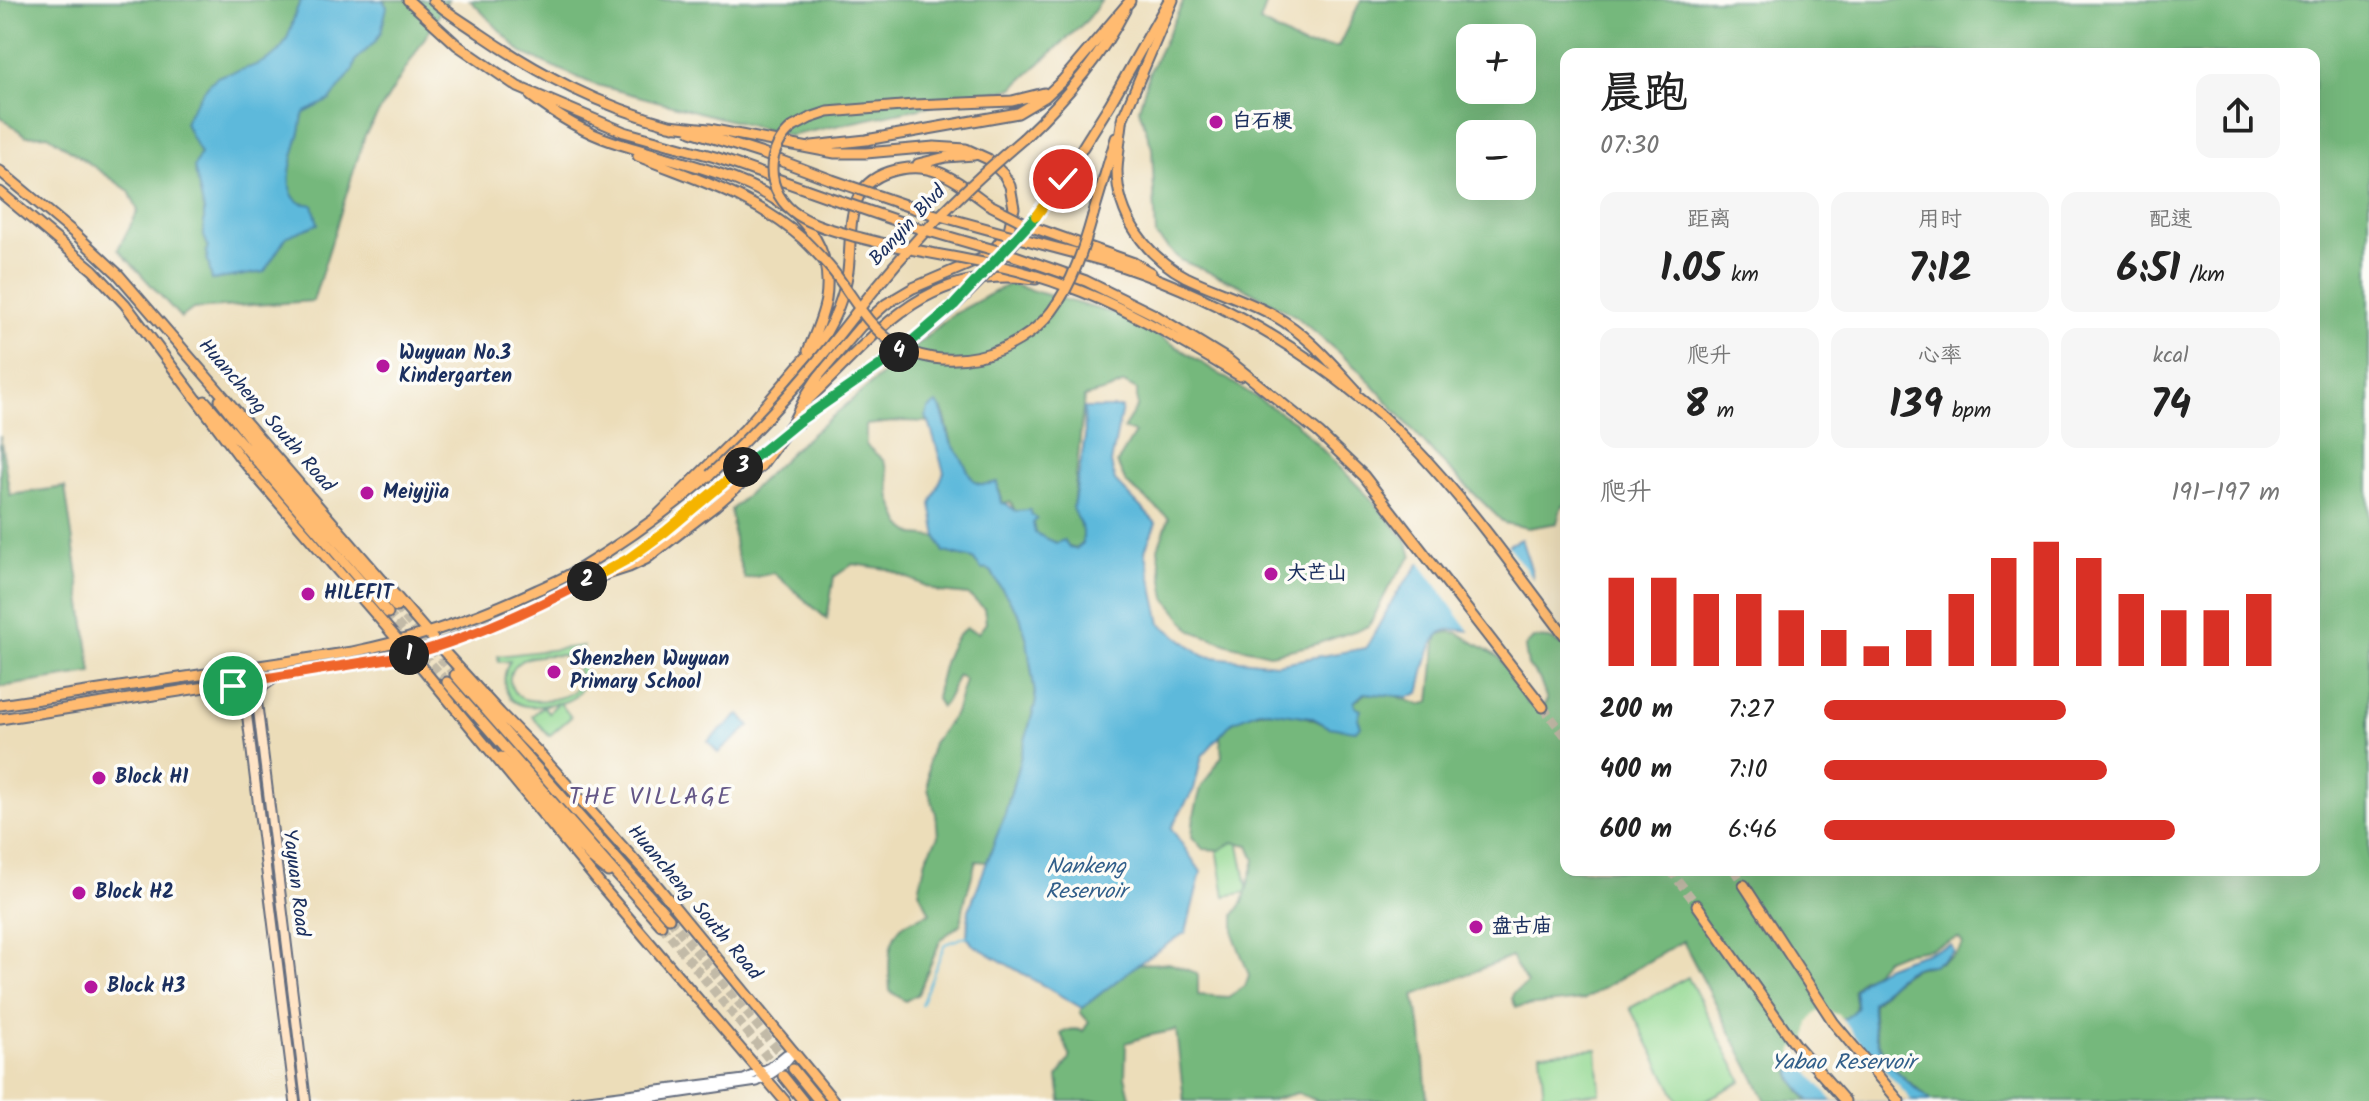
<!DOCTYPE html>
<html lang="zh">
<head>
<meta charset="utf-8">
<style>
  :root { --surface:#fff; --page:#f6f6f6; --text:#222; --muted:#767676; --accent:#d93025 }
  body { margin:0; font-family:Kalam,"LXGW WenKai TC",sans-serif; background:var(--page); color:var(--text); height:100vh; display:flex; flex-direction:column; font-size:30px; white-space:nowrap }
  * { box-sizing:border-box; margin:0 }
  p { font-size:26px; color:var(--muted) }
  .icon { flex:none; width:44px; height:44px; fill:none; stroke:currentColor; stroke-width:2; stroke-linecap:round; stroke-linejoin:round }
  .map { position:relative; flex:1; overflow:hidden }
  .sheet { position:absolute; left:1560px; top:48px; width:760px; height:828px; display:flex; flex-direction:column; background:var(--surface); border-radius:16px; box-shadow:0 8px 32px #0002 }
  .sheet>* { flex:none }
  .tools { position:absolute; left:1456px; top:24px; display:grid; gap:16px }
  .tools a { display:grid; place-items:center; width:80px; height:80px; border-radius:16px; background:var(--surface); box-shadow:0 8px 32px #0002; font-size:40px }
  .pin { position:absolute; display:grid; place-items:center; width:68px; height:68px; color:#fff; margin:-34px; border:4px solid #fff; border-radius:50%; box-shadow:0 2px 8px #0007 }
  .km { position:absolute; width:40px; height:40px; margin:-20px; border-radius:50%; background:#222; color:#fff; font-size:22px; line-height:40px; text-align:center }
  .round { display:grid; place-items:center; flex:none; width:84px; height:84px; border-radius:16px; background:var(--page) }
  .head { display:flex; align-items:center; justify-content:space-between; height:136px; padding:0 40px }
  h1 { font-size:44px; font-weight:700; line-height:60px }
  .stats { display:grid; grid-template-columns:repeat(3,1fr); gap:12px; height:136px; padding:8px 40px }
  .stats div { display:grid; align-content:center; border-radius:16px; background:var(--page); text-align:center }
  .stats b { font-size:40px; font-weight:700 }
  .stats small { font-size:22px; font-weight:400 }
  .stats p { font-size:22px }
  .chart { height:224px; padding:16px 40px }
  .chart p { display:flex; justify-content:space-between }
  .chart svg { width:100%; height:144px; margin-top:8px; stroke:var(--accent); stroke-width:6 }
  ul { padding:0 40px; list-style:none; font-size:26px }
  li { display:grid; grid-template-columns:128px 96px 1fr; align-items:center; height:60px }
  li i { height:20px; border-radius:10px; background:var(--accent) }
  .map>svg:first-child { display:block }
  .green { fill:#92d891; stroke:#568478; stroke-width:2; fill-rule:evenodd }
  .forest { fill:#75b87b; stroke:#48746c; stroke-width:2; fill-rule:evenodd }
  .water { fill:#5db9db; stroke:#3c749c; stroke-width:2 }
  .pier { fill:#ecddb9 }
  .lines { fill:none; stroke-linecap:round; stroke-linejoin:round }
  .stream { stroke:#5db9db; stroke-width:2 }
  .primary-tunnel { stroke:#c2baa7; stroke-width:9; stroke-dasharray:9 4.5; stroke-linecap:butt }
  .trunk-tunnel { stroke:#c2baa7; stroke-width:9; stroke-dasharray:9 4.5; stroke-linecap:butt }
  .tertiary-casing { stroke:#646c7e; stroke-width:11 }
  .secondary-casing { stroke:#646c7e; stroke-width:12 }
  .primary-casing { stroke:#646c7e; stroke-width:13 }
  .trunk-casing { stroke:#646c7e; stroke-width:13 }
  .tertiary { stroke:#fff; stroke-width:7 }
  .secondary { stroke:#ffe4c6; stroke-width:8 }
  .primary { stroke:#ffbb71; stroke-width:9 }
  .trunk { stroke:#ffbb71; stroke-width:9 }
  .primary-bridge-casing { stroke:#646c7e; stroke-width:13; stroke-linecap:butt }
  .trunk-bridge-casing { stroke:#646c7e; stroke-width:13; stroke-linecap:butt }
  .primary-bridge { stroke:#ffbb71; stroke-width:9 }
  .trunk-bridge { stroke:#ffbb71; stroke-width:9 }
  .split-1-casing { stroke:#fff; stroke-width:16 }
  .split-2-casing { stroke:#fff; stroke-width:16 }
  .split-3-casing { stroke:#fff; stroke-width:16 }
  .split-4-casing { stroke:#fff; stroke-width:16 }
  .split-5-casing { stroke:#fff; stroke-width:16 }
  .split-6-casing { stroke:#fff; stroke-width:16 }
  .split-1 { stroke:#f0652b; stroke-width:10 }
  .split-2 { stroke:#f0652b; stroke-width:10 }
  .split-3 { stroke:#f5b400; stroke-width:10 }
  .split-4 { stroke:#22a559; stroke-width:10 }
  .split-5 { stroke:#22a559; stroke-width:10 }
  .split-6 { stroke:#f5b400; stroke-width:10 }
  .poi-dot { fill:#b5179e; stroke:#fdfcf7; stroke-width:3 }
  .labels { text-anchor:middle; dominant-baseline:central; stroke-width:7; stroke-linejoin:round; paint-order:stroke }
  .poi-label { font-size:20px; font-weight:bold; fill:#1b2f5e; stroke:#fdfcf7; text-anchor:start }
  .street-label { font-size:20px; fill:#1b2f5e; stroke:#fdfcf7 }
  .water-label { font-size:22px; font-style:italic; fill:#325f8a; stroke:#fdfcf7 }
  .quarter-label { font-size:24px; letter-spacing:2px; fill:#645787; stroke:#fdfcf7 }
</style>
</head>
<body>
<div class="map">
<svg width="2369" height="1101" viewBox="0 0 2369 1101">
  <rect width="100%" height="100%" fill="#fdfcf7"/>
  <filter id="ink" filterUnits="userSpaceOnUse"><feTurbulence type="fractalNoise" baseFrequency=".0125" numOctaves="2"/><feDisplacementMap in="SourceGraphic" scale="16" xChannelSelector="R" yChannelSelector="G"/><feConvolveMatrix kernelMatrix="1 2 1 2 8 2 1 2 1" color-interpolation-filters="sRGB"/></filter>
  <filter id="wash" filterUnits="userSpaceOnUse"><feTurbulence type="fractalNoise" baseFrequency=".006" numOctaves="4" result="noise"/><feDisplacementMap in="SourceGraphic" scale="32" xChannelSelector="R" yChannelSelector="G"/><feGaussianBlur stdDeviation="1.8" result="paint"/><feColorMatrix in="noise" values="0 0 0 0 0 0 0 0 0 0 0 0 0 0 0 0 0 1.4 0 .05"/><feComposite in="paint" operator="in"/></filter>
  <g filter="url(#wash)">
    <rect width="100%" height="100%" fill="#ecddb9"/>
    <path class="green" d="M583 646V651L574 653C593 671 586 697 560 703L571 717 549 736 532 716 543 706 550 714 549 712 558 703C548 704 537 708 526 706 503 702 500 678 510 661L499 662 498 656ZM561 655C577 659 588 680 572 692 563 699 540 702 529 700 510 698 503 674 518 663 528 655 548 655 561 655Z
      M1214 831 1237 834 1248 892 1225 896Z
      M1688 977 1742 1081 1704 1101H1678L1630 1008Z
      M1597 1049 1600 1093 1544 1097 1540 1053Z"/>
    <path class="forest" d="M0 0H448L365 135 313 301 193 309 181 318 118 249 138 211 129 191 48 135 26 136 0 116Z
      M470 0H1102L1087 20 1013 88 789 136 593 84 522 53Z
      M1184 0H1268L1260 22 1304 46 1338 47 1361 0H2369V1101H1930C1923 1092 1915 1087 1907 1080 1882 1060 1871 1034 1873 1003 1887 990 1896 977 1913 969 1919 966 1925 967 1932 965 1943 962 1959 954 1963 944L1959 938 1929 949 1901 953 1886 959 1871 975 1861 980 1853 990 1856 1008 1847 1018H1836L1796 1051 1790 1071 1791 1078 1808 1101H1766L1683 941 1583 1000 1516 1007 1512 999 1513 993 1527 984 1511 957 1414 995 1422 1033 1427 1101H1318L1297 1093 1268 1101H1184L1176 1030 1147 1036 1126 1043 1125 1076 1131 1101H1061L1058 1077 1070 1059V1055L1061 1034C1068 1029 1075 1028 1083 1031L1089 1022 1080 1012 1082 1008 1138 964 1169 963 1196 973 1198 976V995L1228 997 1245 986 1249 975 1234 936V915L1243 902 1255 860 1249 845 1233 842 1220 850 1203 849 1192 837 1194 815 1201 788 1222 756 1220 736C1224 732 1228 725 1233 722 1260 703 1302 712 1329 727L1358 718 1354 702 1366 693 1394 695 1420 705 1430 702 1436 644 1438 635 1448 632 1458 633 1500 658 1527 703 1542 707 1547 700 1539 678 1528 666 1525 647 1533 638 1550 639 1566 647V870H2314V54H1566V503L1561 508 1557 523 1528 528 1504 523 1434 454 1362 373 1296 316 1239 285 1180 260 1156 236 1152 148 1139 109 1149 73ZM1470 38H1522V90H1470ZM1470 134H1522V186H1470Z
      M1009 284 1133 319 1295 422 1370 498 1406 540 1412 555 1390 585 1369 626 1313 645 1270 654 1231 645 1192 631 1166 598 1158 548 1169 518 1126 483 1117 463 1135 433 1123 429 1137 407V390L1124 383 1109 390 1084 397 1073 508 1083 531V543L1077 549 1056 544 1035 533 1033 523 1036 520 1030 512 1015 511 1011 502 1001 503 1000 492 991 484 988 486 981 485 972 480 965 465 952 444 943 410 929 422 903 421 866 425V445L883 460 887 468 891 499 902 526 915 535 937 537 944 552 974 559 982 570 987 569 992 572 996 580 1020 616 1027 640 1036 701 1005 814 987 862 976 861 964 904 961 924 941 939 918 994 905 1001 890 991C889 970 885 937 906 923 913 919 922 916 930 913L919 891 926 859 938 836 936 814 928 789V761L933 743 955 713 965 680 958 675C953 684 948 702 941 707L936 699C940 676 946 642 966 628L978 633 986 623 984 608 968 595 940 592 887 569 853 564 834 577 827 619 774 573 745 579 735 549 731 510 793 450 952 315Z
      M0 436 10 495 65 487 92 673 0 687Z"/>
    <path class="water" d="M301 0H383L387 7 381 32 374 43 356 60 353 70 330 100 304 113C301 120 302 125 300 132 296 148 278 192 301 203 304 204 309 204 313 205L318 224 287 236 264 272 212 280 206 252 208 246 204 236V211L194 167 200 154 185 123C188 112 207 84 216 78 221 74 228 73 234 72 248 68 262 64 274 55 293 41 290 19 301 0Z
      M937 403C945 413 945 427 950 440 954 448 960 455 964 463 974 483 974 488 997 482L1001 503 1007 504 1015 511 1030 510 1031 514 1037 519 1033 523 1035 533 1056 543 1064 540 1069 548 1076 549 1083 543V531L1073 508 1085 437 1084 408H1122L1111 463 1115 481 1156 523 1145 550 1161 624 1204 656 1276 664 1366 648 1397 593 1420 563 1483 557 1521 539 1532 572 1533 584 1491 612 1473 631C1465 631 1454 628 1447 630 1428 633 1424 678 1419 693L1409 697 1364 693 1354 702 1355 707 1361 710 1358 718 1361 726 1355 731 1329 727 1311 717 1261 710 1232 722 1202 756 1194 789 1171 828 1201 872 1186 932 1138 964 1082 1008 972 944 967 936 969 910 1005 814 1036 701 1027 640 1020 616 996 580 992 572 987 569 982 570 973 559 944 552 937 537 931 504 944 472 929 422 926 417 928 409Z
      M740 714 750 726 718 753 708 741Z
      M1951 945 1954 951C1948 956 1940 962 1932 965 1925 966 1919 965 1912 968 1894 977 1886 990 1872 1002 1870 1035 1881 1058 1906 1080 1914 1088 1922 1093 1930 1101H1809L1792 1078 1791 1070 1796 1052 1836 1019 1846 1018 1857 1008 1854 990C1874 963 1921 956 1951 945Z"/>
    <path class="pier" d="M1505 542 1537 584 1533 606 1493 616 1475 634 1472 635 1418 560 1452 545 1482 553Z
      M1823 1009 1839 1015 1860 1042 1912 1101H1833L1792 1053 1794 1048 1801 1047 1807 1038 1809 1023 1815 1014Z"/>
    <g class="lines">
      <path class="stream" d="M921 1005 945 944 967 936"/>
    </g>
  </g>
  <g filter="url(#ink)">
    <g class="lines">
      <path class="primary-tunnel" d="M396 607 455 675
        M388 613 447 682
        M669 918 788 1063
        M661 925 777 1069"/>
      <path class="trunk-tunnel" d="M1543 707 1566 737
        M1670 870 1697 905
        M1734 870 1744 885"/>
      <defs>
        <path id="tertiary" d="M573 1101 744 1079 770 1067 786 1054 794 1051
          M628 1101 757 1082C772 1075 786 1066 794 1051"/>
        <path id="secondary" d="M275 678 262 687 257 702 306 1101
          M226 685C239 687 243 695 246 707L295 1101"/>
        <path id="primary" d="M1024 138C1064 100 1100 59 1125 10
          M0 171 73 232 118 274 439 646 500 713 538 752 656 884 834 1101
          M1063 179 1110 104 1169 0
          M0 192 93 270 125 304 242 460 423 669 604 889 785 1101
          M220 400 264 457 396 607
          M205 401 388 613
          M455 675 669 918
          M447 682 661 925
          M0 705 352 652C417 639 477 618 537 590 552 583 567 577 581 568 626 541 670 509 710 475
          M0 719 411 655 523 613 628 559
          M501 757 590 857 608 872
          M793 1069 819 1101
          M783 1076 803 1101"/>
        <path id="trunk" d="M408 0 457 45 518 87 624 132 715 157 828 197
          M433 0C447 13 464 22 479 33 540 75 600 106 673 126
          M531 96C556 115 581 131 611 141 687 168 842 185 826 299 823 317 815 334 808 351
          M1123 115C1121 133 1118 152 1117 170 1117 216 1146 256 1186 277 1215 291 1247 300 1275 316 1308 335 1331 363 1356 390
          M1122 120 1173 0
          M793 127 810 118 828 112 914 105 1012 101 1044 93
          M691 131 763 154 832 180
          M812 146 866 140 1018 113 1045 97 1063 80 1130 1
          M638 156C699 181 753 195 804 240
          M918 164 946 157 974 155
          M1093 215 1116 138
          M1035 228 1134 263 1151 273
          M1027 240C1058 249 1090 256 1121 266 1229 302 1334 365 1414 447 1470 505 1517 573 1566 637
          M1015 256 1086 281 1155 315 1227 359 1319 433 1364 476 1543 707
          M1062 284C1125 306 1183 342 1240 376
          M806 402C878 334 922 264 1036 279
          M656 517 745 429 822 339C835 319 844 295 848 271 853 232 843 187 889 172 932 158 955 180 988 204
          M586 581 629 567 646 559 715 506 761 466 793 422 807 394 820 374 860 327 886 304 913 288 983 258 995 248 1009 230 1014 208 1010 186 1004 175 988 159 966 149 934 147 866 153H835L709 129 669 125
          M1744 885 1834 1023 1899 1101
          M1697 905 1796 1045 1845 1101"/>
      </defs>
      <use href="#tertiary" class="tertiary-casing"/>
      <use href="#secondary" class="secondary-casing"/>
      <use href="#primary" class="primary-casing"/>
      <use href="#trunk" class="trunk-casing"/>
      <use href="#tertiary" class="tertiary"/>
      <use href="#secondary" class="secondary"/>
      <use href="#primary" class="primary"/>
      <use href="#trunk" class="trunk"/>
      <defs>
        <path id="primary-bridge" d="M710 475C748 439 784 401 818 360 839 336 858 309 879 284 922 231 972 182 1024 138
          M628 559C686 517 738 468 795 425 833 395 876 371 915 340 971 295 1022 238 1063 179"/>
        <path id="trunk-bridge" d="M793 127C780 137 772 153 772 169 772 188 782 205 798 215 817 227 840 232 861 238 928 256 998 260 1063 285
          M832 180 922 211 1027 240
          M828 197 915 227 1015 256
          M988 204 1035 228
          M804 240C814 250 824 260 833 271 852 295 866 324 892 342 941 376 1017 357 1052 311 1073 283 1084 247 1093 215"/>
      </defs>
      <use href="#primary-bridge" class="primary-bridge-casing"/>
      <use href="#trunk-bridge" class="trunk-bridge-casing"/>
      <use href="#primary-bridge" class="primary-bridge"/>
      <use href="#trunk-bridge" class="trunk-bridge"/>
    </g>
  </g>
  <g class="lines" filter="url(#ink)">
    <defs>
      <path id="split-1" d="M233 686 225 685 409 655"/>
      <path id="split-2" d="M409 655C471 638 530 611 587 581"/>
      <path id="split-3" d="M587 581 628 559 665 532 743 467"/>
      <path id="split-4" d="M743 467 798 422 899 352"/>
      <path id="split-5" d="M899 352 954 305 1036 216"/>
      <path id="split-6" d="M1036 216 1063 179"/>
    </defs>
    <use href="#split-1" class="split-1-casing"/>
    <use href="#split-2" class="split-2-casing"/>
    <use href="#split-3" class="split-3-casing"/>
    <use href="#split-4" class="split-4-casing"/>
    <use href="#split-5" class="split-5-casing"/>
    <use href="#split-6" class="split-6-casing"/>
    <use href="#split-1" class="split-1"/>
    <use href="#split-2" class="split-2"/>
    <use href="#split-3" class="split-3"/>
    <use href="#split-4" class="split-4"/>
    <use href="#split-5" class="split-5"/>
    <use href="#split-6" class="split-6"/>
  </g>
  <g class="poi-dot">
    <circle cx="1216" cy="122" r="8"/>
    <circle cx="383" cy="366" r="8"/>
    <circle cx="367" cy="493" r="8"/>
    <circle cx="1271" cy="574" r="8"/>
    <circle cx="308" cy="594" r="8"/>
    <circle cx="554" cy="672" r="8"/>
    <circle cx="99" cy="778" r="8"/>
    <circle cx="79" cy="893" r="8"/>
    <circle cx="1476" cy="927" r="8"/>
    <circle cx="91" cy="987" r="8"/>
  </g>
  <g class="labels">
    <g class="poi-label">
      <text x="1232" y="122">白石梗</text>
      <text x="399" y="354">Wuyuan No.3<tspan x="399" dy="23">Kindergarten</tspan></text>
      <text x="383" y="493">Meiyijia</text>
      <text x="1287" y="574">大芒山</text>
      <text x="324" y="594">HILEFIT</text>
      <text x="570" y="660">Shenzhen Wuyuan<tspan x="570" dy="23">Primary School</tspan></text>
      <text x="115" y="778">Block H1</text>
      <text x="95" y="893">Block H2</text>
      <text x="1492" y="927">盘古庙</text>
      <text x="107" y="987">Block H3</text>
    </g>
    <g class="street-label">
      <text transform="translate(908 226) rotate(-47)">Banyin Blvd</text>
      <text transform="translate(266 416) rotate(49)">Huancheng South Road</text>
      <text transform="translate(295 883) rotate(83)">Yayuan Road</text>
      <text transform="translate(694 903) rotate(50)">Huancheng South Road</text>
    </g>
    <g class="water-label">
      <text x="1086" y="867">Nankeng<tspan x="1086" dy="25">Reservoir</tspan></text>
      <text x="1843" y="1063">Yabao Reservoir</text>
    </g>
    <g class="quarter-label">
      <text x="651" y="797">THE VILLAGE</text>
    </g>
  </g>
</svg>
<div class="tools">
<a>+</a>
<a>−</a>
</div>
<div class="pin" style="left:233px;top:686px;background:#1e9e55"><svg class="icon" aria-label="arrive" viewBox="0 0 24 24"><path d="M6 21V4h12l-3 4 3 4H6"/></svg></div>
<div class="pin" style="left:1063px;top:179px;background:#d93025"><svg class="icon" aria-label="check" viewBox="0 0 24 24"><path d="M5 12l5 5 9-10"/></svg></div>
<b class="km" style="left:409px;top:655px">1</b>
<b class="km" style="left:587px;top:581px">2</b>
<b class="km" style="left:743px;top:467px">3</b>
<b class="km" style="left:899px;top:352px">4</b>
<section class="sheet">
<div class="head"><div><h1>晨跑</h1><p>07:30</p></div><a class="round"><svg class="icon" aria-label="share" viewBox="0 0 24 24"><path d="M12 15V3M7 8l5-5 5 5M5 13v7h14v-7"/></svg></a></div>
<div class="stats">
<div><p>距离</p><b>1.05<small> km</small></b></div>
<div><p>用时</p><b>7:12</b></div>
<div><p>配速</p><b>6:51<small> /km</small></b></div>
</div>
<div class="stats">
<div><p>爬升</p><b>8<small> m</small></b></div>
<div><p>心率</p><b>139<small> bpm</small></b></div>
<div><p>kcal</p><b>74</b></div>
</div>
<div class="chart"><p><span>爬升</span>191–197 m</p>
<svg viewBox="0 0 160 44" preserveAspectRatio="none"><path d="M5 44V17M15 44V17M25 44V22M35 44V22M45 44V27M55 44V33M65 44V38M75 44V33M85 44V22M95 44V11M105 44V6M115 44V11M125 44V22M135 44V27M145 44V27M155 44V22"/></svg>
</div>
<ul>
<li><b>200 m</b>7:27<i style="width:53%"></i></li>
<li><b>400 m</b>7:10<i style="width:62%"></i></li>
<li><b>600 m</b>6:46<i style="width:77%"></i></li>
</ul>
</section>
</div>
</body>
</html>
